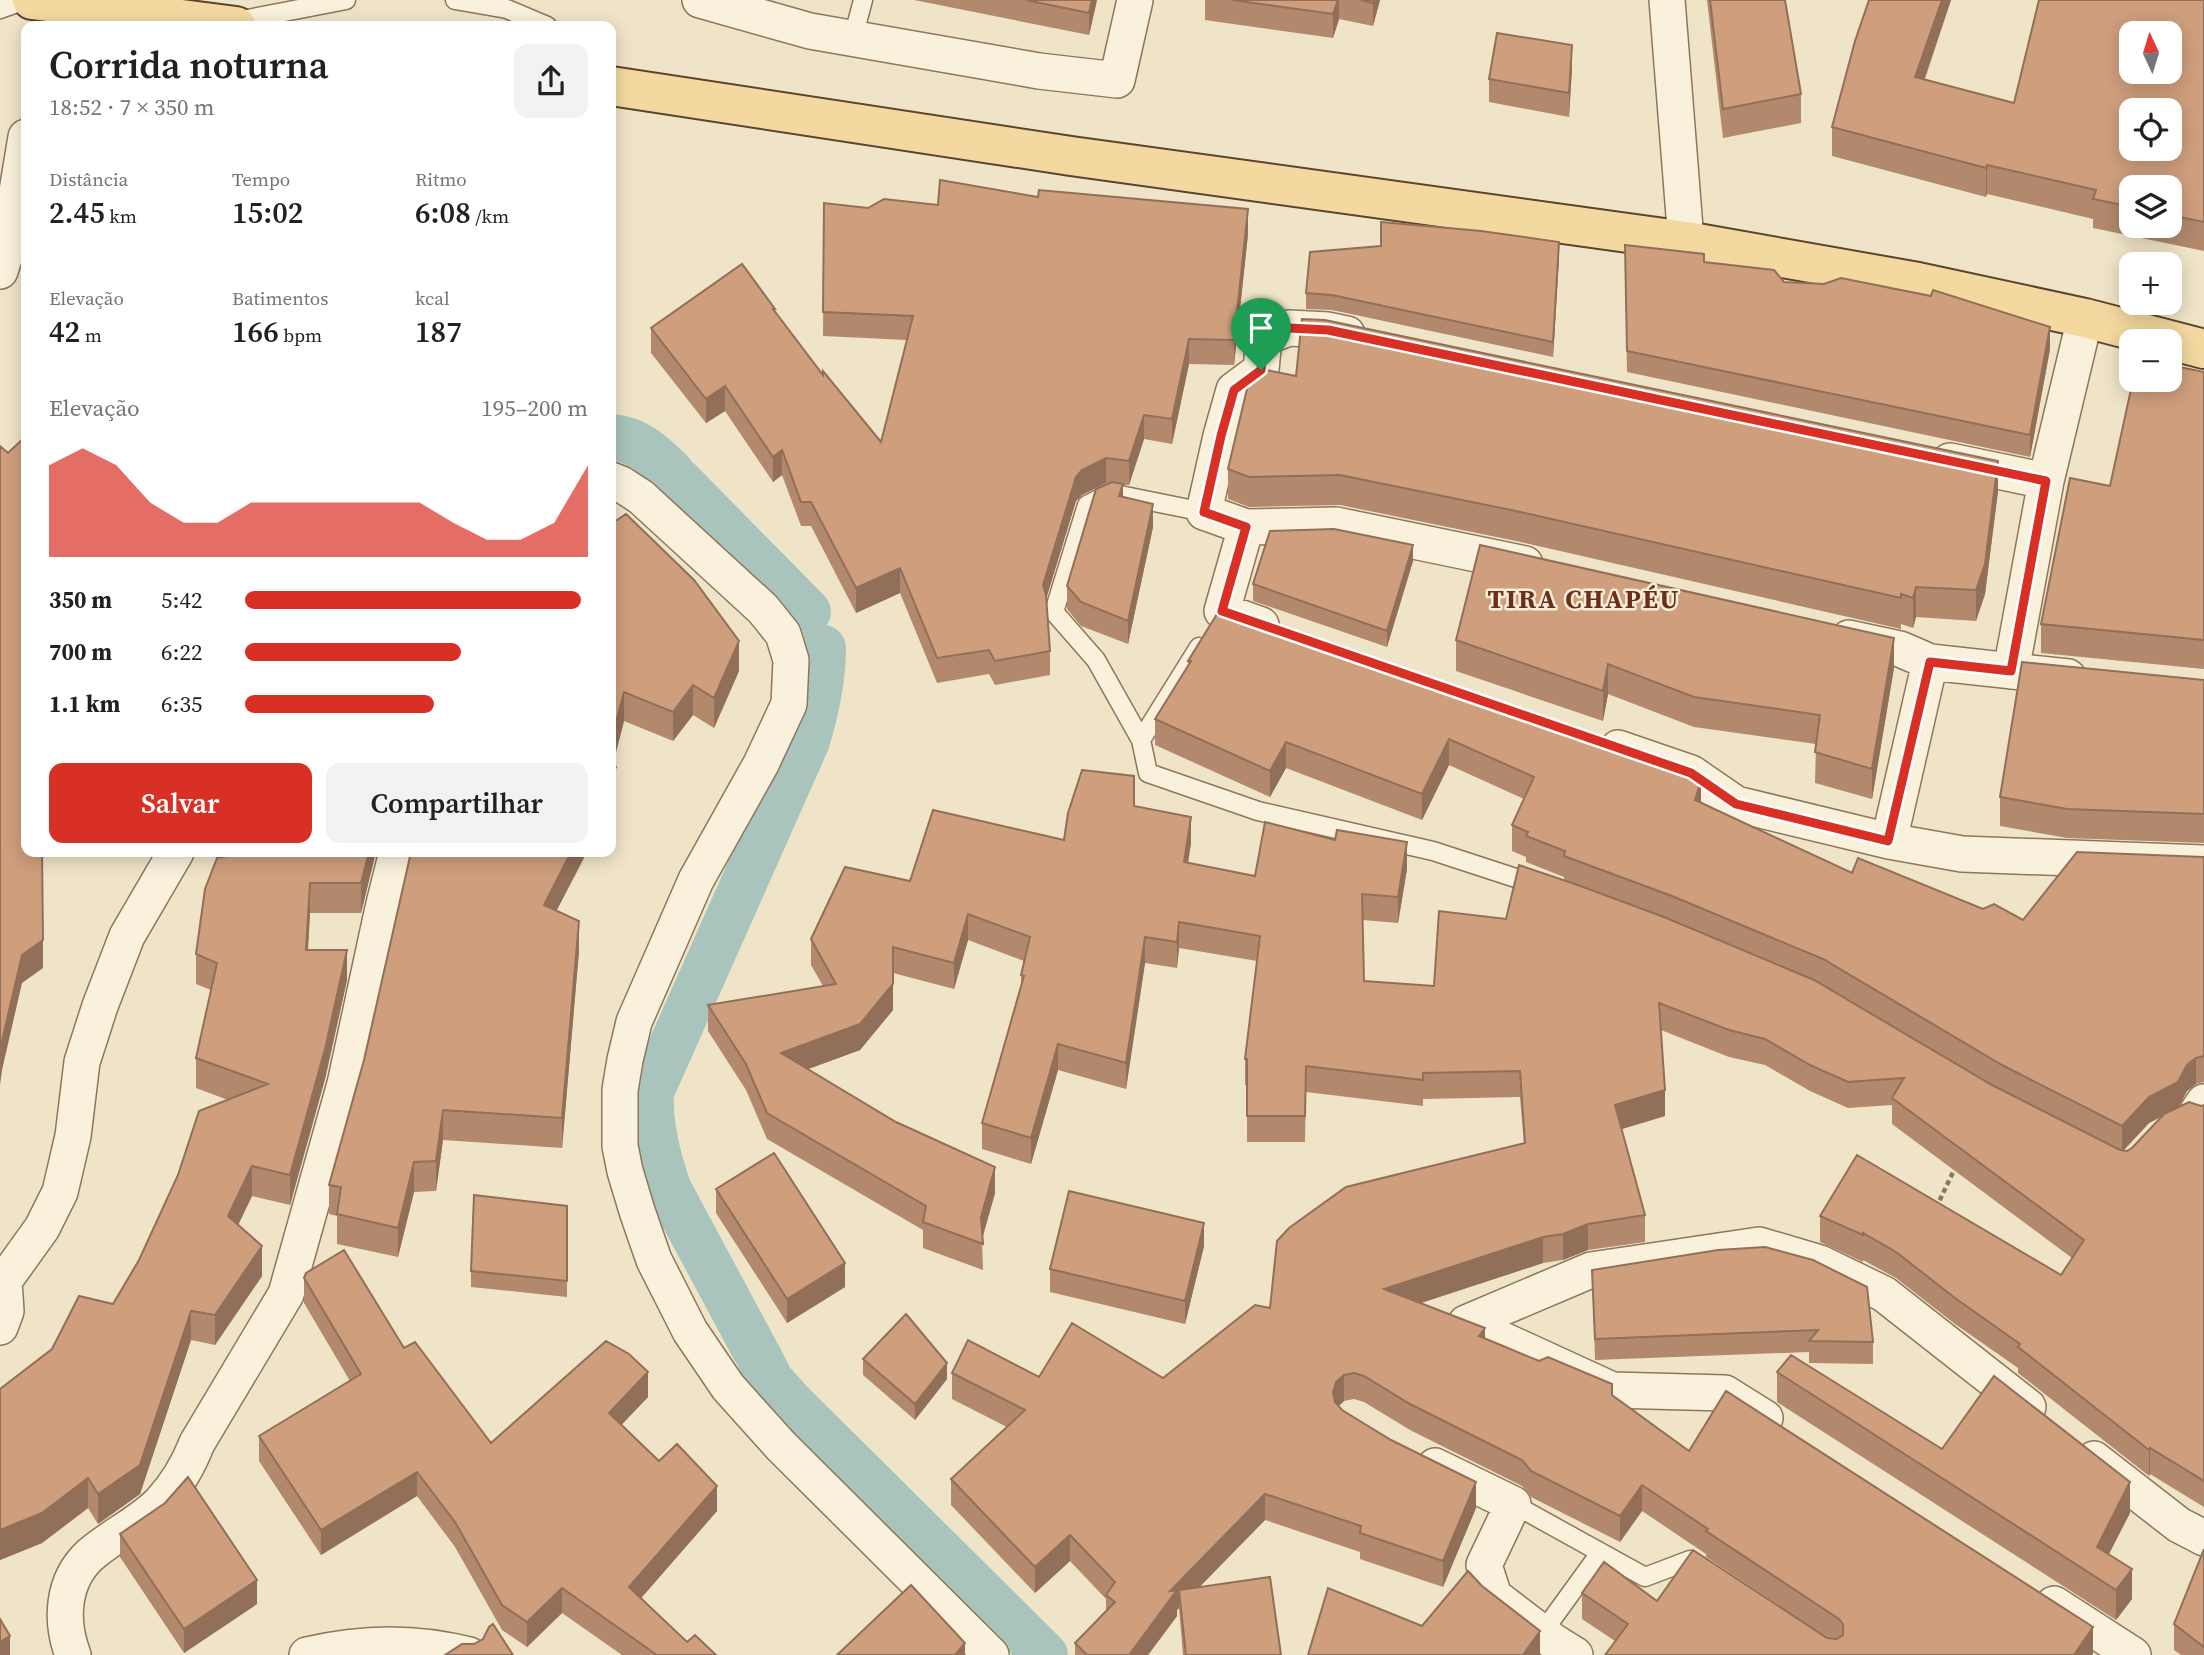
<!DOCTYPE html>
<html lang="pt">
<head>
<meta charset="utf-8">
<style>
  :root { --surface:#fff; --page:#f2f2f2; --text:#202124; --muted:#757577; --accent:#d93025 }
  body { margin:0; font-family:"Source Serif 4",serif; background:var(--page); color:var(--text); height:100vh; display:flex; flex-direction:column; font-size:26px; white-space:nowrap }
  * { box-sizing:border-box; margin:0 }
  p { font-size:23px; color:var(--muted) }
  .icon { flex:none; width:38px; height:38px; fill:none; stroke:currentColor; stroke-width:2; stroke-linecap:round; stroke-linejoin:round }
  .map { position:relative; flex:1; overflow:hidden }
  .details { position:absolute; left:21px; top:21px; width:595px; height:836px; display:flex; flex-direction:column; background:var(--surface); border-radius:14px; box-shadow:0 4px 18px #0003 }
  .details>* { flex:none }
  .needle { width:46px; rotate:356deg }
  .controls { position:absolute; left:2119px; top:21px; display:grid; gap:14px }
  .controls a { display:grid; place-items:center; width:63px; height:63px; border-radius:14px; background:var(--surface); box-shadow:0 4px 18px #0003; font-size:35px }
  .pin { position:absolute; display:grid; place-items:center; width:60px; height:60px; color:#fff; margin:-72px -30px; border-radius:50% 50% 50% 0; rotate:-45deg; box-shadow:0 0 7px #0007 }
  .pin .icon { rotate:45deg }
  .round { display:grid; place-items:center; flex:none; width:74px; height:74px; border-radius:14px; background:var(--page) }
  .overview { display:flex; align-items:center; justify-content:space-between; height:119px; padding:0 28px }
  h1 { font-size:38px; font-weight:600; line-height:52px }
  .figures { display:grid; grid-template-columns:repeat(3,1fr); gap:10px; height:119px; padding:7px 28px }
  .figures div { display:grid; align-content:center }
  .figures b { font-size:30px; font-weight:600 }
  .figures small { font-size:19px; font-weight:400 }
  .figures p { font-size:19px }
  .chart { height:196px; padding:14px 28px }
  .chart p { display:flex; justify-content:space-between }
  .chart svg { width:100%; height:126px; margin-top:7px; fill:var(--accent); opacity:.7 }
  .cta { display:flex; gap:14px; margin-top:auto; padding:14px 28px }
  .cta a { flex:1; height:80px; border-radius:14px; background:var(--accent); color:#fff; font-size:28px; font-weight:600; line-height:80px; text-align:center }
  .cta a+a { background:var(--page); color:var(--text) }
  ul { padding:0 28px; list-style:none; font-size:23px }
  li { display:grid; grid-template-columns:112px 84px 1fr; align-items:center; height:52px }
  li i { height:18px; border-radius:9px; background:var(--accent) }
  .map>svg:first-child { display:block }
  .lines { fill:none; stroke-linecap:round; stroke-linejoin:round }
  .canal { stroke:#a9c4bc; stroke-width:46 }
  .lane-casing { stroke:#8d765c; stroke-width:21 }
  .street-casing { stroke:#8d765c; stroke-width:38 }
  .primary-casing { stroke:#5b4430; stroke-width:42 }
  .path { stroke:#8d765c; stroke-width:4.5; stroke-dasharray:5 3.5; stroke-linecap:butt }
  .lane { stroke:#faf1dc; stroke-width:18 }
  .street { stroke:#faf1dc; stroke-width:35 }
  .primary { stroke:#f3d9a0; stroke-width:38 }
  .wall { fill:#b2896c; fill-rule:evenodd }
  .shaded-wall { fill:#916f58 }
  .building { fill:#cf9f7d; stroke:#916f58; stroke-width:2; fill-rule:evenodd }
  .route-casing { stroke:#fff; stroke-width:14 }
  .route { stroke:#d93025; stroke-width:9 }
  .labels { text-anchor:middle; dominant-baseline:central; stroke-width:5; stroke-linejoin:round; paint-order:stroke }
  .district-label { font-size:26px; font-weight:bold; letter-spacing:2px; fill:#6b2e1e; stroke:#f7eed8 }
</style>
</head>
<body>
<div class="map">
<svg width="2204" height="1655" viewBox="0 0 2204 1655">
  <rect width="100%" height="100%" fill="#f0e4c8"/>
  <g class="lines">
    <path class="canal" d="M611 437C637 439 652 454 671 472
      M679 481 808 612
      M755 1350 669 1190C658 1159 649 1125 651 1092L807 741C816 711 823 680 823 648
      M759 1357 771 1381 789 1401 1045 1655"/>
    <defs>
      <path id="lane" d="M455 0 507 9 547 26
        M0 9 25 0
        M232 22 346 0
        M853 38 863 0
        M1199 647 1141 740 1148 773 1258 811 1433 851 1537 885
        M1141 740 1096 660 1054 612 1087 505 1110 493 1204 512
        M1513 1504 1645 1577 1690 1560 1705 1570
        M1542 1633 1600 1553"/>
      <path id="street" d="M700 0 810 31 1039 71 1117 80 1135 0
        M1667 0 1686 241
        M0 271 8 246 26 137
        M1347 334 1328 330 1289 328 1264 337 1261 370 1234 390 1221 436 1204 512 1246 527 1336 525 1525 564
        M1950 461 2046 481
        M611 480 621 484 641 497 763 609 783 634 791 660 789 704 761 764 696 880 634 1022 625 1060 620 1090V1146L625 1171 637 1211 654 1260 690 1331 728 1387 781 1446 991 1655
        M1246 527 1222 611 1261 625
        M1849 638 1900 649 1930 662 2068 677
        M2011 671 2046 481 2085 318
        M1618 748 1691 773 1736 804 1889 841 1962 854 2204 863
        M1889 841 1930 662
        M2204 1102 2198 1111 2204 1112
        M0 1284 4 1281 42 1228 60 1192 73 1136 82 1062 100 1006 127 936 176 852
        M0 1327 6 1311 4 1281
        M1765 1418 1725 1393 1612 1390 1466 1323 1591 1270 1759 1245 1820 1263 1884 1294 2028 1407
        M2094 1459 2179 1525 2204 1538
        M1435 1466 1513 1504 1484 1565 1494 1596 1554 1642 1575 1655
        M2054 1604 2133 1655
        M73 1655C60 1621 62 1581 90 1555 112 1536 140 1523 160 1503 177 1485 188 1466 197 1443L286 1294 345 1084 383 908 397 852
        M307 1655C361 1642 415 1641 469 1655"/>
      <path id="primary" d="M32 0 236 26
        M611 86 1071 156 1686 241 1918 282 2085 318 2204 349"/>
    </defs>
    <use href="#lane" class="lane-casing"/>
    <use href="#street" class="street-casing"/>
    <use href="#primary" class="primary-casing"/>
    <path class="path" d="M1936 1208 1956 1166"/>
    <use href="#lane" class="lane"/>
    <use href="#street" class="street"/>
    <use href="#primary" class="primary"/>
  </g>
  <path class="wall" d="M914 0H1097L1089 35Z
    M1205 0H1380L1373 26 1339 19 1333 38 1205 20Z
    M1707 0H1785L1801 94V123L1723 138Z
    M1869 0H1951L1925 79 2014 103 2204 0V251L2093 228V219L1987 194 1986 197 1832 156V127ZM2132 187H2170V226H2132Z
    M1572 68 1569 117 1489 102V79Z
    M824 203 868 208 938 205 1248 234 1234 365 1189 364 1172 444 1144 439 1129 485H1123V497L1153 527 1128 644 1081 626 1067 609V586L1109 483H1106L1082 495 1076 501 1046 599 1050 651V675L995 685 989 674 937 683 900 593 856 613 811 526H801L782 475 773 482 725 411 706 423 651 353V328L775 309V312L823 375 881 442 907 340 823 336Z
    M1559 257 1553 357 1332 310 1306 309V293Z
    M1704 262 2050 349 2030 457 1627 372 1625 267Z
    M2204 372V669L2041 653V624L2110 486Z
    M1296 376 1998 491 1985 594 1976 621 1916 617 1913 628 1901 624V629L1516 541 1340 505 1249 507 1228 499V469Z
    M611 521 739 671 714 728 693 715 673 741 624 721 613 764 616 797 611 806Z
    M1413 561 1387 647 1253 601V584Z
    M1456 640 1894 668 1872 799 1815 783 1816 744 1694 727 1608 694 1603 721 1456 671Z
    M1188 661 1701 802 1852 873 2023 920 2204 857V1082L2196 1084 2187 1091 2179 1107 2204 1105V1507L2150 1474 2149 1476 2018 1373V1368L1955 1324 1896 1278 1863 1260V1262L1820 1242V1216L2061 1275 2072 1258 1892 1124V1105L1848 1108 1810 1091 1765 1065 1729 1057 1661 1030 1665 1116 1622 1129 1645 1215V1242L1588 1250 1563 1260 1543 1263 1421 1303 1485 1339 1612 1395 1689 1451 2093 1653 2092 1655H1605L1615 1641 1582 1619V1593L1657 1601 1829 1639 1706 1557V1554L1642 1511 1620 1542 1531 1497 1522 1486 1410 1430 1364 1402 1354 1399 1344 1401 1339 1406 1342 1410 1476 1508 1443 1587 1360 1559V1552L1265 1520 1199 1587 1281 1655H1183L1179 1608 1177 1610V1616L1148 1655H1075V1643L1106 1611V1599L1070 1561 1035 1593 951 1505V1479L1007 1427 952 1399V1373L1039 1377 1163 1378 1524 1143 1520 1097 1423 1099V1106L1306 1092 1305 1142H1247V1085H1245V1059L1257 961 1179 948 1177 968 1145 963 1126 1089 1058 1070 1031 1164 982 1149V1123L1021 987V975L1024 961 968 940 954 989 893 973V1010L860 1050 808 1069 995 1193 982 1238 983 1270 923 1248V1230L767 1139 746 1090 708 1031V1005L823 986 811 965V939L910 881 1064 840 1134 806 1191 843 1188 863 1255 876 1407 869 1398 923 1363 920 1364 981 1434 986 1506 919 1564 880V877L1526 862V857L1512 851V825L1524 799 1449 765 1422 820 1286 768 1270 797 1155 745V719L1188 666ZM2162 1116 2132 1148 2127 1151H2123L2149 1123Z
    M2202 680H2204V843L2067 838 2000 826V797Z
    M235 852H376L361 913H310L308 950 347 980 325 1079 290 1205 252 1196 238 1225 262 1276 215 1345 191 1340 140 1494 98 1524 88 1508 42 1543 0 1560V1389L113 1304 139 1260 228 1100 196 1088V1058L211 990 196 984V954L235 855Z
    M411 852H587L556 911 579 951 562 1148 443 1140 436 1191 414 1192 398 1257 337 1244V1216L329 1214V1185L364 1060Z
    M716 1189 845 1287 787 1323 716 1213Z
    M567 1206V1297L471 1287V1271Z
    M1204 1246 1185 1324 1050 1292V1269Z
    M1592 1270 1873 1342V1364L1809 1363V1352L1595 1360Z
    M304 1278 404 1348 491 1443 648 1397 621 1425 659 1461 717 1511 641 1598 687 1642 716 1655H622L562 1613 527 1647 502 1630 455 1547 417 1496 321 1555 259 1461V1436L350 1381 304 1303Z
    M863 1359 947 1379 915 1420 863 1375Z
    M1777 1372 1942 1449 2130 1513 2109 1554 2132 1599 2116 1620 1777 1402Z
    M120 1534 257 1604 184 1653 120 1557Z
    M2204 1549V1655H2181L2174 1650V1624Z"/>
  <path class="shaded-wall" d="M1092 0H1097L1089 35V13Z
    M1338 0H1339V19L1333 38V14Z
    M1374 0H1380L1373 26V3Z
    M1942 0H1951L1915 106V77Z
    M1572 45V68L1569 117V93Z
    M1987 165V194L1986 197V168Z
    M1248 209V234L1234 365V340Z
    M1559 242V257L1553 357V342Z
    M2050 327V349L2030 457V435Z
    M1189 339V364L1172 444V419Z
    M725 386V411L706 423V399Z
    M1144 415V439L1129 485V461Z
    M782 450V475L773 482V457Z
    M1106 458V483L1082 495 1076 501 1043 609V585L1076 477 1082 470Z
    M1998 461V491L1985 594 1976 621V590Z
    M1123 484V507L1119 496Z
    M1153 504V527L1128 644V621Z
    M1413 545V561L1387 647V631Z
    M900 568V593L856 613V588Z
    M1916 587V617L1913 628V598Z
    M1894 638V668L1872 799V769Z
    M739 641V671L714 728V698Z
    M1608 664V694L1603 721V691Z
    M693 685V715L673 741V712Z
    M624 692V721L611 771V741Z
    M1449 739V765L1422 820V794Z
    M1286 742V768L1270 797V771Z
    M616 767V797L611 806V777Z
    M1701 780V807L1695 800Z
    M1191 817V843L1184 888V862Z
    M1407 842V869L1398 923V897Z
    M369 852H376L361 913V883Z
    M571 852H587L544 935V905Z
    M310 883V913L306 980V950Z
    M968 914V940L954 989V963Z
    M579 921V951L562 1148V1118Z
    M1179 922V948L1177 968V942Z
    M1145 937V963L1126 1089V1063Z
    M43 940V968L22 983 2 1070 0 1085V1056L2 1041 22 955Z
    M347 950V980L325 1079 290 1205V1175Z
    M893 984V1010L860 1050 781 1079V1053Z
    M1058 1044V1070L1031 1164V1138Z
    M2196 1058V1084L2187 1091 2178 1108 2149 1123 2122 1152V1126L2149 1097Z
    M1665 1090V1116L1615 1131V1105Z
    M443 1110V1140L436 1191V1161Z
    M414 1162V1192L398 1257V1228Z
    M252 1166V1196L228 1246V1216Z
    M995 1167V1193L981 1243V1217Z
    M1204 1223V1246L1185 1324V1301Z
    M1588 1224V1250L1563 1260V1234Z
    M1543 1237V1263L1384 1315V1289Z
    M262 1246V1276L215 1345V1315Z
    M845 1263V1287L787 1323V1299Z
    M191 1311V1340L140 1494 98 1524V1494Z
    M1485 1328V1354L1479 1336Z
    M947 1363V1379L915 1420V1404Z
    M648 1372V1397L609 1438V1413Z
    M1344 1375V1401L1336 1408 1333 1392 1336 1382Z
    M2150 1448V1474L2149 1476V1450Z
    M417 1472V1496L321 1555V1530Z
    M88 1478V1508L42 1543 0 1560V1530Z
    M1476 1482V1508L1443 1587V1561Z
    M2130 1482V1513L2097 1577V1547Z
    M1642 1485V1511L1620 1542V1516Z
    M717 1486V1511L629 1612V1587Z
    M1265 1494V1520L1181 1606 1179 1590V1608L1177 1610V1616L1148 1655H1129L1170 1591Z
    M1070 1535V1561L1035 1593V1567Z
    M2132 1569V1599L2116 1620V1590Z
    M257 1580V1604L184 1653V1629Z
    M562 1588V1613L527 1647V1622Z
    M2093 1627V1653L2092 1655H2074Z
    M1540 1631V1655H1523Z
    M10 1636V1655H0V1642Z
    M965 1643V1655H955Z"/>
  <path class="building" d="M1026 0H1092L1089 13Z
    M1232 0H1338L1333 14Z
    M1361 0H1374L1373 3Z
    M1710 0H1785L1801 94 1723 109Z
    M1869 0H1942L1915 77 2014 103 2039 0H2204V222L2170 215V187H2132V207L2093 199 2096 190 1987 165 1986 168 1832 127 1855 41ZM2132 33H2170V72H2132ZM2132 110H2170V149H2132Z
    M1497 33 1572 45 1569 93 1489 79Z
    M940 180 1038 197 1039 190 1248 209 1234 340 1189 339 1172 419 1144 415 1129 461 1106 458 1082 470 1076 477 1043 585 1046 595 1050 651 995 661 989 650 937 658 900 568 856 588 811 502H801L782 450 773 457 725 386 706 399 651 328 742 264 775 309H773L823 375V371L881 442 913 316 823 312 824 203 868 208 884 199 938 205Z
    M1381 222 1481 231 1559 242 1553 342 1332 295 1306 293 1310 252 1381 246Z
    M1625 245 1704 254V262L1774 270 1784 282 1824 284 1841 278 1931 296 1933 290 2050 327 2030 435 1627 351Z
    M1302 319 1325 320 1998 461 1985 564 1976 590 1916 587 1913 598 1901 594V598L1516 511 1340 475 1249 477 1228 469 1251 372 1257 368 1296 376Z
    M2170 365 2204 372V640L2041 624 2070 478 2110 486 2133 380H2170Z
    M26 436V852H42L43 940 22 955 2 1041 0 1056V446L8 453Z
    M1112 482 1123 484 1119 496 1153 504 1128 621 1081 602 1067 586 1096 489Z
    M626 514 694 580 739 641 714 698 693 685 673 712 624 692 611 741V521L617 520Z
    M1334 529 1413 545 1387 631 1253 584 1270 531Z
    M1480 545 1894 638 1872 769 1815 752 1820 715 1694 697 1608 664 1603 691 1456 640Z
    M1222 606 1615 742 1701 780 1695 800 1852 873 1858 858 1983 909 1994 904 2023 920 2077 852 2204 857V1056L2196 1058 2187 1065 2178 1082 2149 1097 2122 1126 2002 1065 1823 959 1672 896 1564 856 1565 851 1526 836 1528 832 1512 825 1534 777 1449 739 1422 794 1286 742 1270 771 1155 719 1191 661H1188Z
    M2022 662 2204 680V814L2067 809 2000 797Z
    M611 762 616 767 611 777Z
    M1082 770 1134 776V806L1191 817 1184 862 1255 876 1265 822 1335 840 1337 830 1407 842 1398 897 1362 894 1364 981 1434 986 1439 911 1506 919 1519 865 1575 884 1664 917 1814 980 1992 1085 2120 1150 2127 1151 2132 1148 2164 1114 2189 1102 2201 1106 2204 1105V1481L2150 1448 2149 1450 2018 1347 2020 1344 1955 1298 1896 1252 1863 1233V1235L1820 1216 1857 1155 2061 1275 2084 1240 1892 1098 1904 1078 1848 1082 1810 1065 1765 1039 1729 1030 1659 1003 1665 1090 1615 1105 1645 1215 1588 1224 1563 1234 1543 1237 1384 1289 1485 1328 1479 1336 1539 1361 1548 1357 1612 1384V1395L1689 1451 1726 1391 2093 1627 2074 1655H1605L1628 1624 1582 1593 1604 1562 1657 1601 1693 1550 1827 1638 1837 1639 1843 1635V1624L1839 1619 1706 1531 1708 1529 1642 1485 1620 1516 1531 1471 1522 1460 1410 1404 1364 1376 1354 1373 1344 1375 1336 1382 1333 1392 1335 1402 1342 1410 1391 1440 1476 1482 1443 1561 1360 1533 1361 1526 1265 1494 1170 1591 1177 1590 1129 1655H1087L1075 1643 1115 1602 1106 1595 1115 1582 1070 1535 1035 1567 951 1479 1025 1410 952 1373 968 1340 1039 1377 1072 1323 1163 1378 1255 1305 1270 1308 1277 1241 1289 1228 1346 1187 1525 1143 1520 1071 1423 1073V1080L1306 1066 1305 1116H1247V1059H1245L1260 936 1179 922 1177 942 1145 937 1126 1063 1058 1044 1031 1138 982 1123 1024 976 1021 975 1030 937 968 914 954 963 893 947V984L860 1024 781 1053 896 1122 995 1167 981 1217 983 1244 923 1222 926 1206 767 1113 746 1064 708 1005 836 984 811 939 845 867 910 881 933 810 1064 840 1068 813Z
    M237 852H369L361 883H310L306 950H347L325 1049 290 1175 252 1166 228 1216 262 1246 215 1315 191 1311 140 1465 98 1494 88 1478 42 1513 0 1530V1389L52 1349 79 1296 113 1304 139 1260 178 1175 199 1111 268 1084 196 1058 217 963 196 954 205 889 217 858 237 854Z
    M411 852H571L544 905 579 921 562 1118 443 1110 436 1161 414 1162 398 1228 337 1214 341 1187 329 1185 364 1060Z
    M774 1153 845 1263 787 1299 716 1189Z
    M1069 1191 1204 1223 1185 1301 1050 1269Z
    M474 1195 567 1206V1281L471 1271Z
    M1765 1247 1813 1260 1867 1287 1873 1342 1809 1341 1818 1330 1595 1339 1592 1270 1718 1250Z
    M344 1250 404 1348 415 1342 491 1443 606 1341 629 1354 648 1372 609 1413 659 1461 677 1444 717 1486 629 1587 687 1642 695 1635 716 1655H657L562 1588 527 1622 502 1605 455 1522 417 1472 321 1530 259 1436 361 1374 304 1278 306 1273Z
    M906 1314 947 1363 915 1404 863 1359Z
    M1791 1355 1942 1449 1994 1376 2130 1482 2097 1547 2132 1569 2116 1590 1777 1372Z
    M188 1477 257 1580 184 1629 120 1534 165 1503Z
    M2204 1549V1647L2174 1624Z
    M1468 1571 1482 1586 1540 1631 1523 1655H1308L1328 1588 1422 1626Z
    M1270 1577 1281 1655H1186L1179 1590Z
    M911 1585 965 1643 955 1655H837Z
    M0 1619 10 1636 0 1642Z
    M493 1624 513 1655H445L462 1644H474L483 1639 489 1627Z"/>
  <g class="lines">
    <defs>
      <path id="route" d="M1289 328 1328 330 2046 481 2011 671 1930 662 1888 841 1736 804 1691 773 1222 611 1246 527 1204 512 1221 436 1234 390 1261 370 1264 337Z"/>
    </defs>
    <use href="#route" class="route-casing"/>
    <use href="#route" class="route"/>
  </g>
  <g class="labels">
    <g class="district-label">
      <text x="1584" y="599">TIRA CHAPÉU</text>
    </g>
  </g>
</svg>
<div class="controls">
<a><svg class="needle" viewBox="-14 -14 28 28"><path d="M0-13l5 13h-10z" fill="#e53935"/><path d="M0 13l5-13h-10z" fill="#757577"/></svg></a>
<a><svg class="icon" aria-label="locate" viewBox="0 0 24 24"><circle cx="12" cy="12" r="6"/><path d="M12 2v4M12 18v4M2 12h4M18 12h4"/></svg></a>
<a><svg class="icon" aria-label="layers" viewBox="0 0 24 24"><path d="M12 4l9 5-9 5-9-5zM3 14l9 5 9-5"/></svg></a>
<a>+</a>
<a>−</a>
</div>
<div class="pin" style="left:1261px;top:370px;background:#1e9e55"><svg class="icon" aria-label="arrive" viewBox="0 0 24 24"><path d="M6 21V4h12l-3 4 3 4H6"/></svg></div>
<section class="details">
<div class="overview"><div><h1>Corrida noturna</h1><p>18:52 · 7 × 350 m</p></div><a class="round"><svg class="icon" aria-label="share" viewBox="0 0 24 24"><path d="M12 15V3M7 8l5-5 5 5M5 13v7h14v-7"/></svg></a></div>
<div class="figures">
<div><p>Distância</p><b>2.45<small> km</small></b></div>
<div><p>Tempo</p><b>15:02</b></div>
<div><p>Ritmo</p><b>6:08<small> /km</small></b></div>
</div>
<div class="figures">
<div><p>Elevação</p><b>42<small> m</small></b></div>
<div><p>Batimentos</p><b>166<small> bpm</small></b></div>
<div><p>kcal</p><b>187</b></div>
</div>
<div class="chart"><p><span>Elevação</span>195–200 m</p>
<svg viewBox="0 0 160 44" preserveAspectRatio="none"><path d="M0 44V12L10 6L20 12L30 25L40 32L50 32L60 25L70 25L80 25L90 25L100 25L110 25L120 32L130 38L140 38L150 32L160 12V44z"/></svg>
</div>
<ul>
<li><b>350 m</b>5:42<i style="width:98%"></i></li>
<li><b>700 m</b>6:22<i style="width:63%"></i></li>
<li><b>1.1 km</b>6:35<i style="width:55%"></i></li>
</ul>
<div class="cta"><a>Salvar</a><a>Compartilhar</a></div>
</section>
</div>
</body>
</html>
